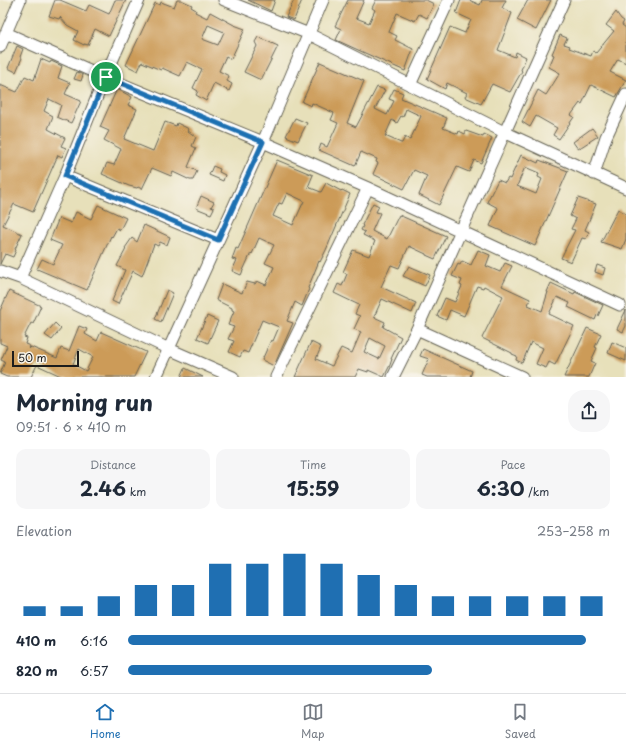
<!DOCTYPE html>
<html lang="en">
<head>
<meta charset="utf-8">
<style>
  :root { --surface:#fff; --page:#f6f6f7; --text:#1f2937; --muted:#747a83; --line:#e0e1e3; --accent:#1f6fb2 }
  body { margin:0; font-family:"Playpen Sans",sans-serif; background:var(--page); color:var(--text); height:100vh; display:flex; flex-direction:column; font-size:15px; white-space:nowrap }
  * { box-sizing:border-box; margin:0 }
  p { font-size:13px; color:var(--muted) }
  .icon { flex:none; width:22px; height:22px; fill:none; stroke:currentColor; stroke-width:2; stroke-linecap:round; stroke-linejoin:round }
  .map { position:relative; height:377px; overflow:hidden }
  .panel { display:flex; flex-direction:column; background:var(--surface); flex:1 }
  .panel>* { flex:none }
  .scale { position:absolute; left:12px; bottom:10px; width:67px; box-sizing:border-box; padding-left:4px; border:2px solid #1c1c1c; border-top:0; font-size:11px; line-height:14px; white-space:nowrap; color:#1c1c1c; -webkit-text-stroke:3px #f7f3e8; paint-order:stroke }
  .pin { position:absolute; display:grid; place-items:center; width:34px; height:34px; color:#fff; margin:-17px; border:2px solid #fff; border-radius:50%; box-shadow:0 1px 4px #0007 }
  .round { display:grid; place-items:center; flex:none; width:42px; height:42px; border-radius:16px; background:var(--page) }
  .headline { display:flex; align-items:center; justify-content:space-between; height:68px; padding:0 16px }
  h1 { font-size:22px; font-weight:700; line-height:30px }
  .stats { display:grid; grid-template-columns:repeat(3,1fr); gap:6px; height:68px; padding:4px 16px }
  .stats div { display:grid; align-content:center; border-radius:10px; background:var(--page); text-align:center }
  .stats b { font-size:20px; font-weight:700 }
  .stats small { font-size:11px; font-weight:400 }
  .stats p { font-size:11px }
  .chart { height:112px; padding:8px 16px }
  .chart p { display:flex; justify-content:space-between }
  .chart svg { width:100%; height:72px; margin-top:4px; stroke:var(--accent); stroke-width:6 }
  ul { padding:0 16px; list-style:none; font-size:13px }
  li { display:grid; grid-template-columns:64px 48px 1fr; align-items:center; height:30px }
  li i { height:10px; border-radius:5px; background:var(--accent) }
  .tab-bar { display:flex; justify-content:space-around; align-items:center; height:56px; border-top:1px solid var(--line); background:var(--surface); font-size:11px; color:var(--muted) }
  .tab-bar a { display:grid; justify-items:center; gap:2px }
  .tab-bar .on { color:var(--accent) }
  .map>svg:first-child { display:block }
  .building { fill:#cc9b58; fill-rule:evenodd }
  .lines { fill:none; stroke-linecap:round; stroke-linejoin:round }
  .minor-casing { stroke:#636153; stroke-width:13 }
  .minor { stroke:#fff; stroke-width:11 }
  .route-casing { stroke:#fff; stroke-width:8 }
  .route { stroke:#1f6fb2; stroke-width:5 }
</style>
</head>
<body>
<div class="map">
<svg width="626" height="377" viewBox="0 0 626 377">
  <rect width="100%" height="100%" fill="#f7f3e8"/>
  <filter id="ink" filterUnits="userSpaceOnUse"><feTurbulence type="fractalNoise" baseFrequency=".025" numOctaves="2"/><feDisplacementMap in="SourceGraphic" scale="8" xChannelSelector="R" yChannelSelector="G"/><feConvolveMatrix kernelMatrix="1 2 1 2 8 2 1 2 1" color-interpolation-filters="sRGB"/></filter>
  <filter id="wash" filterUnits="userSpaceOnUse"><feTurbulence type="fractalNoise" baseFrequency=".012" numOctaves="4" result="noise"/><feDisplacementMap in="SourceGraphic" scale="16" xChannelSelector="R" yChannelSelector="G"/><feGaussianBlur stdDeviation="0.9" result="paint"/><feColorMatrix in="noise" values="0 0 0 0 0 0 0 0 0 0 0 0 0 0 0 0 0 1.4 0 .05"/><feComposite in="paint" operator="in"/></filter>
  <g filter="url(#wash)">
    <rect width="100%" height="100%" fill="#e7e0ba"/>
    <g id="blocks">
      <path class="building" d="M55 0H60L86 11 89 5 109 14 115 0H126L109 36 95 29 88 45 84 44V45L74 40 78 31 67 25 60 17 59 19 49 16Z
        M177 0H181L192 5 191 7 196 10 195 12 207 18 210 12 234 25 245 29 231 59 226 56 219 71 229 76 227 81 232 84 229 91 214 83 206 101 196 95 198 91 193 88 202 69 187 62 180 76 162 68 161 70 142 62 138 71 126 65 155 3 160 5 161 2 174 7ZM208 25 224 32 218 45 202 39Z
        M248 0H275L271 11Z
        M294 0H302L294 20 286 17Z
        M348 0H364L356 18 369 23 375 10 372 8 376 0H426L434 4 427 18 419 14 415 21 397 13 389 32 397 36 395 40 413 49 405 71 336 40 341 29 335 26Z
        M461 0H469L480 5 482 0H506L502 8 512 13 498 50 515 57 516 52 526 57 521 70 522 71 510 92 492 84 481 104 465 97 467 93 447 83 445 89 427 79 450 27 465 33 471 20 456 13Z
        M528 0H551L536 30 517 20Z
        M616 12 621 19 624 21 622 25 626 28V63L618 59 610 72 626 80 616 97 591 85 582 104 580 103 571 115 574 117 559 139 553 135 557 128 536 116 530 127 522 122 538 90 546 95 560 73 549 67 554 55 552 54 560 35 567 38 564 44 570 46 569 48 591 56 593 51 596 53 614 31 606 25Z
        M258 37 278 46 261 80 244 72 257 46 255 42Z
        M17 46 23 49 20 57 22 58 16 72 8 68Z
        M41 59 50 63 51 61 62 66 58 78 70 83 65 94 81 101 71 123 57 117 61 105 49 99 44 111 53 116 48 129 65 138 61 146 66 148 62 157 58 155 33 212 14 204 3 225 22 234 15 249 16 250 13 257 5 254 0 264V85L17 92 25 76 34 80Z
        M320 62 364 81 347 123 356 127 377 87 385 90 375 109 387 115 394 101 389 99 394 89 403 93 401 98 447 118 443 128 458 134 459 131 465 134 466 131 483 137 484 134 492 138 481 163 474 160 469 172 457 167 439 205 419 195 427 176 414 170 404 189 373 174 378 163 376 162 377 159 361 152 355 166 319 150 321 144 327 147 338 123 331 120 334 113 312 103 311 106 302 102ZM406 109 421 116 410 140 405 137 402 143H401L385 136 392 120 397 123 401 116 403 117Z
        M77 72 83 75 81 81 74 79Z
        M117 89 132 97 128 105 137 109 124 139 153 151 165 122 176 126 177 123 189 129 188 131 196 137 192 146 196 148 188 167 197 171 193 180H190L173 172 171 176 152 168 142 189 138 187 137 188 129 186 102 174 107 163 114 165 121 149 104 140 109 131 100 127Z
        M295 118 307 123 298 141 286 136Z
        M592 128 598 136 578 149 573 142Z
        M521 155 538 163 539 160 568 171 535 246 490 226 498 208 487 202 498 180 505 183 508 178 510 179ZM525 167 539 173 538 177 542 179 536 194 517 186Z
        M277 160 313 175 308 187 321 192 326 183 341 191 342 190 350 194 326 250 320 262 319 261 308 288 309 289 302 306 295 302 287 321 293 323 274 366 262 360 271 340 273 341 279 327 262 320 248 353 243 351 240 357 229 352 234 341 228 339 234 327 228 325 234 311 232 310V308L216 300 222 284 242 293 247 282 255 284 257 281 266 285 274 267 265 263 274 245 259 238 252 254 251 253 241 275 232 271 237 260 232 259 236 248 238 249ZM287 193 304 201 293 225 273 216 279 203 282 204Z
        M213 166 220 169 219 172 225 175 223 181 209 175Z
        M201 196 214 202 211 207 214 208 211 214 196 208Z
        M578 198 596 204 585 230 589 232 586 239 582 238 571 262 561 258 575 230 571 229 576 219 570 216Z
        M373 203 379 206 376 212 380 213 372 231 387 239 399 215 446 236 435 259 426 255V254L409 246 399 268 391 265 381 287 416 303 412 313 382 299 374 317 385 322 383 327 401 337 391 359H392L390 365 384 377 368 370V372L359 369 355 377H295L311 342 321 347 316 359 332 366 341 348 352 353 361 332 354 329 360 316 355 314 359 305 334 293 338 284 342 286 347 274 343 272 353 250 369 256 375 241 363 235 365 232 361 230 363 226 362 225ZM370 338 385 346 379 359 364 352Z
        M98 205 126 218 120 230 117 228 112 237 111 236 87 290 37 269 42 259 53 264 62 245 50 240 59 218 71 223 76 212 91 219Z
        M618 209 626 214V239L622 249 601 242Z
        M144 225 170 237 167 245 160 242 158 246 154 244 142 276 133 271 118 304 112 301 125 270 117 266 126 249 125 248 132 238 137 242Z
        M478 250 490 255 486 266 500 272 505 263 512 266 502 286 530 299 528 305 542 311 548 292H547L551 283 574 294 575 292 603 305 598 316 597 315 595 320 568 307 570 303 557 297 549 314 574 326 555 365 549 362 546 368 536 364 543 348 531 342 522 363 516 360 517 356 512 354V353L482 338 503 296 484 286 483 288 477 286 464 316 450 310 446 320 437 316 445 298 455 302 462 286 460 285 462 280 452 276 458 264 460 265 462 261 471 265Z
        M597 265 605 268 603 275 595 272Z
        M409 266 430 275 425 286 403 276Z
        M167 290 173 293 161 322 155 319Z
        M9 291 41 306 33 324 31 323 24 337 27 338 25 344 30 346 29 349 31 347 57 358 61 348 69 351 79 326 87 329 85 334 97 341 101 332 146 352 134 377H63L37 365 31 377H7L0 374 5 362 1 360 7 346 0 343V311ZM79 349 93 357 86 371 73 364Z
        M626 310V326L623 332 617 329Z
        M207 316 218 321 208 343 197 338Z
        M55 323 61 329 52 340 45 335Z
        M587 328 601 334 595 347 597 348 591 361 595 363 589 377H564Z
        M612 342 626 348V361L608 353Z
        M423 349 472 371 470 377H427L422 375 429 359 420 356Z
        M185 368 203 377H181Z"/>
    </g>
  </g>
  <g filter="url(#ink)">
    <use href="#blocks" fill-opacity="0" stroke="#636153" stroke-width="1"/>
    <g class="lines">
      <defs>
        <path id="minor" d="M224 0 309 34 504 132 626 188
          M6 33 105 77 263 142 368 188 620 305
          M0 47 20 0
          M410 85 449 0
          M594 174 606 137 626 94
          M65 176 218 240
          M0 271 20 278 169 349 233 377
          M20 278 65 176 105 77 139 0
          M417 329 522 377
          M156 377 263 142 323 0
          M276 377 368 188
          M393 377 417 329 564 0"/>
      </defs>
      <use href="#minor" class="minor-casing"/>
      <use href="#minor" class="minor"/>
    </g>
  </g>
  <g class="lines" filter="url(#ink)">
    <defs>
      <path id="route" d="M106 77 263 142 218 240 65 176Z"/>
    </defs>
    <use href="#route" class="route-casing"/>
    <use href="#route" class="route"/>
  </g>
</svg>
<div class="scale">50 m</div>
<div class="pin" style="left:106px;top:77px;background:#1e9e55"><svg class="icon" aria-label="arrive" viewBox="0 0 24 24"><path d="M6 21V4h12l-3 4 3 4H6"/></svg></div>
</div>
<section class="panel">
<div class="headline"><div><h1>Morning run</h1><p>09:51 · 6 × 410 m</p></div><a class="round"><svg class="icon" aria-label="share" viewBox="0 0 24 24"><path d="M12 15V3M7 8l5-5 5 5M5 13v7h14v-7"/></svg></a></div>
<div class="stats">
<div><p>Distance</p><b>2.46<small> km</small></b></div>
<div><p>Time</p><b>15:59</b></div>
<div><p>Pace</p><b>6:30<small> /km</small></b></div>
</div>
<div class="chart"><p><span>Elevation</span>253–258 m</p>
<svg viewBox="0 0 160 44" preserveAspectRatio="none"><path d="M5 44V38M15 44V38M25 44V32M35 44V25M45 44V25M55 44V12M65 44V12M75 44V6M85 44V12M95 44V19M105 44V25M115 44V32M125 44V32M135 44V32M145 44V32M155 44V32"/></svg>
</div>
<ul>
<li><b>410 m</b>6:16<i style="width:95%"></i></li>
<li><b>820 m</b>6:57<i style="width:63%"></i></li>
</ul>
</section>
<nav class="tab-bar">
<a class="on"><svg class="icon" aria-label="home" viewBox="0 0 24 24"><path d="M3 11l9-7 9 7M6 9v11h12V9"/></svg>Home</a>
<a><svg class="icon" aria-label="map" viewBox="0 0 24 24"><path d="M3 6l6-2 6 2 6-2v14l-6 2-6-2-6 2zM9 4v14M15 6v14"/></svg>Map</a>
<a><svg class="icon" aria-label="saved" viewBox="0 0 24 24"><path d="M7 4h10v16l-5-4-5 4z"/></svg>Saved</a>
</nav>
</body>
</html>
